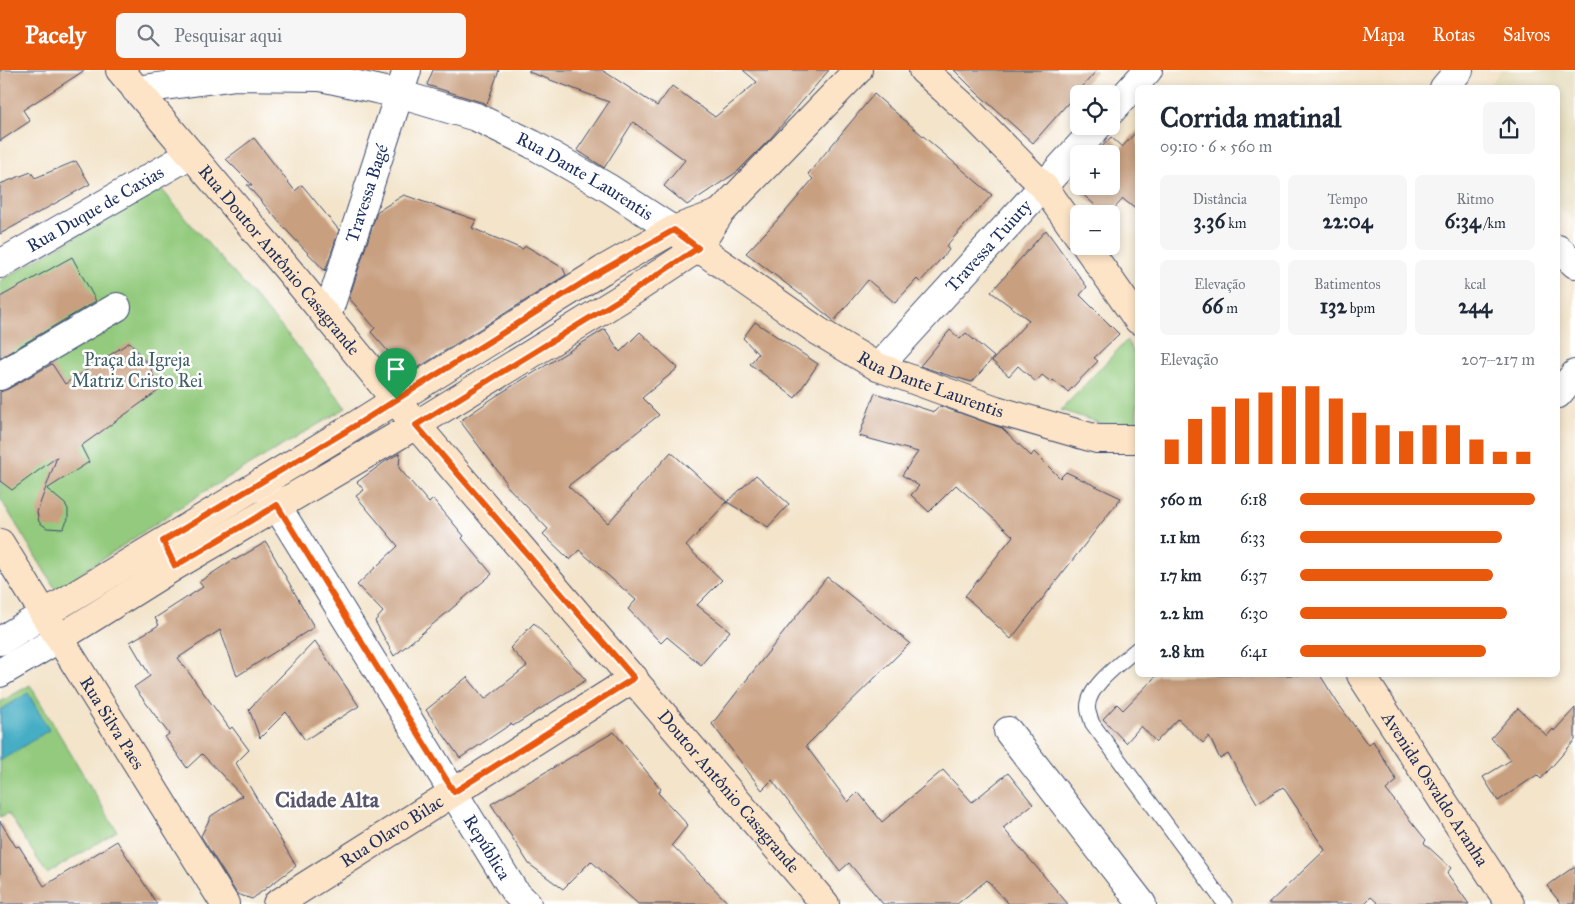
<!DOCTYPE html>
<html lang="pt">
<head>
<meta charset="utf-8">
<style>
  :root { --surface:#fff; --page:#f6f6f7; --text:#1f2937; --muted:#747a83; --accent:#ea580c }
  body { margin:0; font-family:"IM FELL Great Primer",serif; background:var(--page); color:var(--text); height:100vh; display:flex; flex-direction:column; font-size:19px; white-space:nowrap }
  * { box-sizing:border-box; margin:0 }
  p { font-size:16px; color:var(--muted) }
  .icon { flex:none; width:28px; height:28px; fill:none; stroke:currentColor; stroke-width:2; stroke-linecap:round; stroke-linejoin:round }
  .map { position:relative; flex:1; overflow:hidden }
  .drawer { position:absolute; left:1135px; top:15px; width:425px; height:592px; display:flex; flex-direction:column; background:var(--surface); border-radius:8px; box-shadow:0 2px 8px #0003 }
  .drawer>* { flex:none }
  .buttons { position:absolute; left:1070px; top:15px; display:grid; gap:10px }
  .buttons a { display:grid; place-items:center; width:50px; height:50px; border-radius:8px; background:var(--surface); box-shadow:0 2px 8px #0003; font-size:25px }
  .pin { position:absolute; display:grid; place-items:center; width:42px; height:42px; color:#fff; margin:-51px -21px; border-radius:50% 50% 50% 0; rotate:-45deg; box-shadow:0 0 5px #0007 }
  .pin .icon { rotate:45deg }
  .round { display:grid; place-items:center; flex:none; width:52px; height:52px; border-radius:8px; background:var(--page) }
  .headline { display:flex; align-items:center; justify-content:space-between; height:85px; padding:0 25px }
  h1 { font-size:28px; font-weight:800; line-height:38px }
  .stats { display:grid; grid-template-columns:repeat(3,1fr); gap:8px; height:85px; padding:5px 25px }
  .stats div { display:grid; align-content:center; border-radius:8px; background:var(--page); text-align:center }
  .stats b { font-size:21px; font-weight:800 }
  .stats small { font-size:14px; font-weight:400 }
  .stats p { font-size:14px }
  .chart { height:140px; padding:10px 25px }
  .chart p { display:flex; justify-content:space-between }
  .chart svg { width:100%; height:90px; margin-top:5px; stroke:var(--accent); stroke-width:6 }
  ul { padding:0 25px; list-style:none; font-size:16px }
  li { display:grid; grid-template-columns:80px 60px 1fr; align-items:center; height:38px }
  li i { height:12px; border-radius:6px; background:var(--accent) }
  header { display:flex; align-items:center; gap:30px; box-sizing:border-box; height:70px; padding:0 25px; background:var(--accent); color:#fff }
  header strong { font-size:24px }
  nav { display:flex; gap:28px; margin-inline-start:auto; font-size:18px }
  .search { width:350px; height:45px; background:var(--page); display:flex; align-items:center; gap:12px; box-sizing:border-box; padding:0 18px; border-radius:8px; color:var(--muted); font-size:19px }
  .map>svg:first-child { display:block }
  .built { fill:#e4dbba }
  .green { fill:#93ca7d; stroke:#577c6e }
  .water { fill:#44adc4; stroke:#306e91 }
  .building { fill:#c89f7f }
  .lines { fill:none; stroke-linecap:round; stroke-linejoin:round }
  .lane-casing { stroke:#3b4a6e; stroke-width:16 }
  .street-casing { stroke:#3b4a6e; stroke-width:30 }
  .secondary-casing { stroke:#3b4a6e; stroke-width:30 }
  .lane { stroke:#fff; stroke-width:14 }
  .street { stroke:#fff; stroke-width:28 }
  .secondary { stroke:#fee4c6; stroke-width:28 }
  .route-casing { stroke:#fff; stroke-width:10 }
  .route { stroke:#ea580c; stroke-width:6 }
  .labels { text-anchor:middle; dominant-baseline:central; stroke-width:5; stroke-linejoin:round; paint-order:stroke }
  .street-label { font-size:18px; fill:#1b2f5e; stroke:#fff }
  .park-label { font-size:18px; fill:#3f5e67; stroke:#fff }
  .district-label { font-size:22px; font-weight:bold; fill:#58566a; stroke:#fff }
</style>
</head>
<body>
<header>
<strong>Pacely</strong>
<div class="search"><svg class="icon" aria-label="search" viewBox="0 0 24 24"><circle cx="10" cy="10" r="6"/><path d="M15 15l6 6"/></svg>Pesquisar aqui</div>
<nav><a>Mapa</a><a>Rotas</a><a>Salvos</a></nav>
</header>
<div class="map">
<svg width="1575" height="834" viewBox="0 0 1575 834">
  <rect width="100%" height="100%" fill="#fff"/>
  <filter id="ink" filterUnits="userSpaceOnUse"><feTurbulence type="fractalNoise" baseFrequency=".02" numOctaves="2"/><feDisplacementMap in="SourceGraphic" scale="10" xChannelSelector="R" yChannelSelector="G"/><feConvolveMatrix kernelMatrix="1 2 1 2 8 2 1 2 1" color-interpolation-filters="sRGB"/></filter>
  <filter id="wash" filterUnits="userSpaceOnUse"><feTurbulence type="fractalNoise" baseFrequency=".0096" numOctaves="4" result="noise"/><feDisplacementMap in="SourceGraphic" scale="20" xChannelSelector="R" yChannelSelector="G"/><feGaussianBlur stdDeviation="1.12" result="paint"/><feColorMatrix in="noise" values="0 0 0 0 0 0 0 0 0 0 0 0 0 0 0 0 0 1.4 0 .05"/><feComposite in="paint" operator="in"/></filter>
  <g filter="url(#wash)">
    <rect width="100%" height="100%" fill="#f3e4ca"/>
    <path class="built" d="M1502 0H1575V151L1558 137V18L1487 17Z"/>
    <path class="green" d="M160 117 188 151 292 269 346 338 202 423 56 520 0 428V211Z
      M1127 270 1137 288V357H1112L1061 340Z
      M30 615 117 761 47 804 8 743 0 747V632Z"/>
    <path class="water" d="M28 623 49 660 0 691V640Z"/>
    <g id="blocks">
      <path class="building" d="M0 0H85L23 40 30 51 0 71Z
        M433 0H499L487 34 427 15Z
        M529 0H602L657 36 672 16 715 47 757 12 743 0H829L770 69 737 102 687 135 664 116 685 90 633 52 604 98 600 95 577 80 609 32 529 2Z
        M954 0H1097L1033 73 976 22Z
        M874 24 992 125 946 176 949 180 920 212 917 209 895 233 868 210 834 251 801 224V225L746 183 786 141 813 109 808 104Z
        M1138 60V141L1123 129 1109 144H1105L1078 120 1079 114V116H1111V84H1095L1111 67 1122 77Z
        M254 68 295 121 302 115 339 160 325 201 288 162 247 115H252L226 89Z
        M76 91 90 114 0 164V114L31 102 35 108Z
        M404 125 476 150 472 158 522 179 526 176 563 198 566 205 408 304 371 262 375 258 349 228 376 145 378 141Z
        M1046 160 1087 217 1080 225 1119 264 1094 288 1098 291 1068 322 1053 310 1051 312 1042 305 1036 312 1018 296 1009 306 992 291 1029 250 991 222Z
        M72 187 96 231 0 288V227Z
        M755 252 818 294 795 328 750 294 758 284 743 268Z
        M605 259 620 282 640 262 678 298 642 328 659 345 568 416 608 453 671 382 727 432 686 476 722 510 697 535 730 561 701 595 667 567 661 573 628 539 636 530 579 480 570 490 543 464 548 459 505 414 506 412 460 351 496 326Z
        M950 260 960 269 966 263 994 287 972 312 944 304 920 296Z
        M130 272 151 298 158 321 81 376 89 392 47 419 65 434 68 439V449L63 459 47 458 39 452 37 442 57 387 12 420 0 411V322L8 319 52 294 65 314Z
        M875 323 934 342 940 336 1002 358 1031 386 1034 382 1060 408 1066 402 1121 428 1011 569 965 526 1013 466 956 415 929 442 911 425 919 416 902 405 918 382 859 366Z
        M400 383 399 398 429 433 433 429 464 466 462 468 492 504 449 541 394 586 375 551 383 542 357 515 398 476 356 426 364 420 357 412 386 391Z
        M756 405 789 434 768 457 727 432Z
        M266 472 314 557 237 606 220 560 178 588 230 659 232 657 249 680 236 693 296 796 252 829 237 824 201 766 211 746 242 726 202 684 187 698 165 667 169 664 134 617 150 606 130 572 159 555 155 548 203 517 199 512 234 489 235 490Z
        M827 507 910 573 806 676 848 732 858 722 882 752 943 700 972 732 1008 703 1033 734 1003 758 1068 834H1009L987 810 957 834H883L849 793 840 801 772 710 762 720 712 654Z
        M534 553 586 610 513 656 511 654 460 688 426 640 467 607 485 629 527 596 510 578Z
        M315 571 359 636 305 670 286 642 260 668 249 639Z
        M1157 605H1320L1337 632 1368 675 1373 671 1397 711 1386 720 1426 770 1424 773 1451 798 1447 803 1469 834H1379L1371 827 1364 834H1268L1325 780 1283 717 1257 733 1228 684 1220 689 1209 666 1203 673 1178 649 1156 672 1141 656 1126 673 1103 649 1117 634 1123 640Z
        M1518 638 1547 666 1553 659 1554 661 1575 638V670L1541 709 1537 705 1498 731 1483 707 1511 690 1491 668Z
        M614 662 661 719 658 723 688 755 672 775 729 834H638L591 791 563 819 529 794 491 734Z
        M0 751 16 777 19 776 44 816 117 771 157 834H0Z
        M1575 796V834H1561L1547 816Z"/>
    </g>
  </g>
  <g filter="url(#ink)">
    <use href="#blocks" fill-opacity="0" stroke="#3b4a6e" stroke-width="1"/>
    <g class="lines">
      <defs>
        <path id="lane" d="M1138 578C1122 592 1087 616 1088 638 1088 643 1091 648 1092 653L1225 834"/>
        <g id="street">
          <path d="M1444 18 1459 0"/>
          <path id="s1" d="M136 20 236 6 321 7 399 24 476 47 532 74 610 119 673 160"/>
          <path d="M1111 41 1148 0"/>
          <path d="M1558 179 1575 194"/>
          <path id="s2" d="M0 194 191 84"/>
          <path id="s3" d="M327 246 407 0"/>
          <path id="s4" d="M878 297 1098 56"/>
          <path d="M0 306 117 237"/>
          <path d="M1558 324 1575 304"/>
          <path id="s5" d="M262 412 514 821 527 834"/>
          <path d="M0 571 44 544"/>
          <path d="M0 603 60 568"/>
          <path d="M1008 661 1142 834"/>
        </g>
        <g id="secondary">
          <path id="s6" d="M120 0 286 197 416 355 825 834"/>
          <path d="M923 0 972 44 1044 117 1079 166"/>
          <path id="s7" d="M683 167 818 261 878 297 996 340 1097 369H1138"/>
          <path d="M1086 176 1138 250"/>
          <path id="s8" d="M0 473 225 834"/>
          <path d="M44 544 345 362 603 200 673 160 720 143"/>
          <path d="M60 568 175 496 416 355 630 223 698 178 720 143 858 0"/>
          <path id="s9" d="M1361 605 1510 834"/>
          <path id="s10" d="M277 834 634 608"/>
        </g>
      </defs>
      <use href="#lane" class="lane-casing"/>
      <use href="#street" class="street-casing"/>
      <use href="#secondary" class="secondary-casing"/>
      <use href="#lane" class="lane"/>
      <use href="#street" class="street"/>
      <use href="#secondary" class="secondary"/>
    </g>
  </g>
  <g class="lines" filter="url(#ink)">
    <defs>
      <path id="route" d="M674 160 698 178 630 223 416 355 634 608 454 722 277 435 175 496 163 471 345 362 603 200Z"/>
    </defs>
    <use href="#route" class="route-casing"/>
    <use href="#route" class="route"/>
  </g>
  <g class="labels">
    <g class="street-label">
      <text stroke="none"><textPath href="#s1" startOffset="470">Rua Dante Laurentis</textPath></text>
      <text stroke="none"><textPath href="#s3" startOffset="129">Travessa Bagé</textPath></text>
      <text stroke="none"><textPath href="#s2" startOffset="110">Rua Duque de Caxias</textPath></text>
      <text stroke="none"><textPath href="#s4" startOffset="164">Travessa Tuiuty</textPath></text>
      <text stroke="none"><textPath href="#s6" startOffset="248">Rua Doutor Antônio Casagrande</textPath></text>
      <text stroke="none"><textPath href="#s7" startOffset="290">Rua Dante Laurentis</textPath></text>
      <text stroke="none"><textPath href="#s8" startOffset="212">Rua Silva Paes</textPath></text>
      <text stroke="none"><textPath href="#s9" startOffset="136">Avenida Osvaldo Aranha</textPath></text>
      <text stroke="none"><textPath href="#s6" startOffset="944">Doutor Antônio Casagrande</textPath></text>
      <text stroke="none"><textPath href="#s10" startOffset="136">Rua Olavo Bilac</textPath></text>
      <text stroke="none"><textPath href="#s5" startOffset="429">República</textPath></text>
    </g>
    <g class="park-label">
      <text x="137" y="290">Praça da Igreja<tspan x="137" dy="21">Matriz Cristo Rei</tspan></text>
    </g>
    <g class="district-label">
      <text x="327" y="729">Cidade Alta</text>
    </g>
  </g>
</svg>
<div class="buttons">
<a><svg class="icon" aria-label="locate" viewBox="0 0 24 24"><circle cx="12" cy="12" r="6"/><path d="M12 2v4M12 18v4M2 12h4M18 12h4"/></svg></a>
<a>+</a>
<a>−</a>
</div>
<div class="pin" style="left:396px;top:329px;background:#1e9e55"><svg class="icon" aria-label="arrive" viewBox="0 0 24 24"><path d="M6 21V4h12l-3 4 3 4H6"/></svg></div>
<section class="drawer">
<div class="headline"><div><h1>Corrida matinal</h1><p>09:10 · 6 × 560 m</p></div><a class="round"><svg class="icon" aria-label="share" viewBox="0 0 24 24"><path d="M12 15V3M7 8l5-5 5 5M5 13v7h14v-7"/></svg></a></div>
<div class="stats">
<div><p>Distância</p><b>3.36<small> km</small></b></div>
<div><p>Tempo</p><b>22:04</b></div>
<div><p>Ritmo</p><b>6:34<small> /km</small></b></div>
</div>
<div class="stats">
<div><p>Elevação</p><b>66<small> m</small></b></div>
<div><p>Batimentos</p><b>132<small> bpm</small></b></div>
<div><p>kcal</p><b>244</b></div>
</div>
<div class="chart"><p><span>Elevação</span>207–217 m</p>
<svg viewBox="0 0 160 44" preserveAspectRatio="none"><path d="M5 44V32M15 44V22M25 44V16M35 44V12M45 44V9M55 44V6M65 44V6M75 44V12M85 44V19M95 44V25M105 44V28M115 44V25M125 44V25M135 44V32M145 44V38M155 44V38"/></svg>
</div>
<ul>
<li><b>560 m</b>6:18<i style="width:100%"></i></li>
<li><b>1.1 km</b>6:33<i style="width:86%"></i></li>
<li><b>1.7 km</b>6:37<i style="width:82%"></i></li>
<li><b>2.2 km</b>6:30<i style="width:88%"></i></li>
<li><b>2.8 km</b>6:41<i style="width:79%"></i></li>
</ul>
</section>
</div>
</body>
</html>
